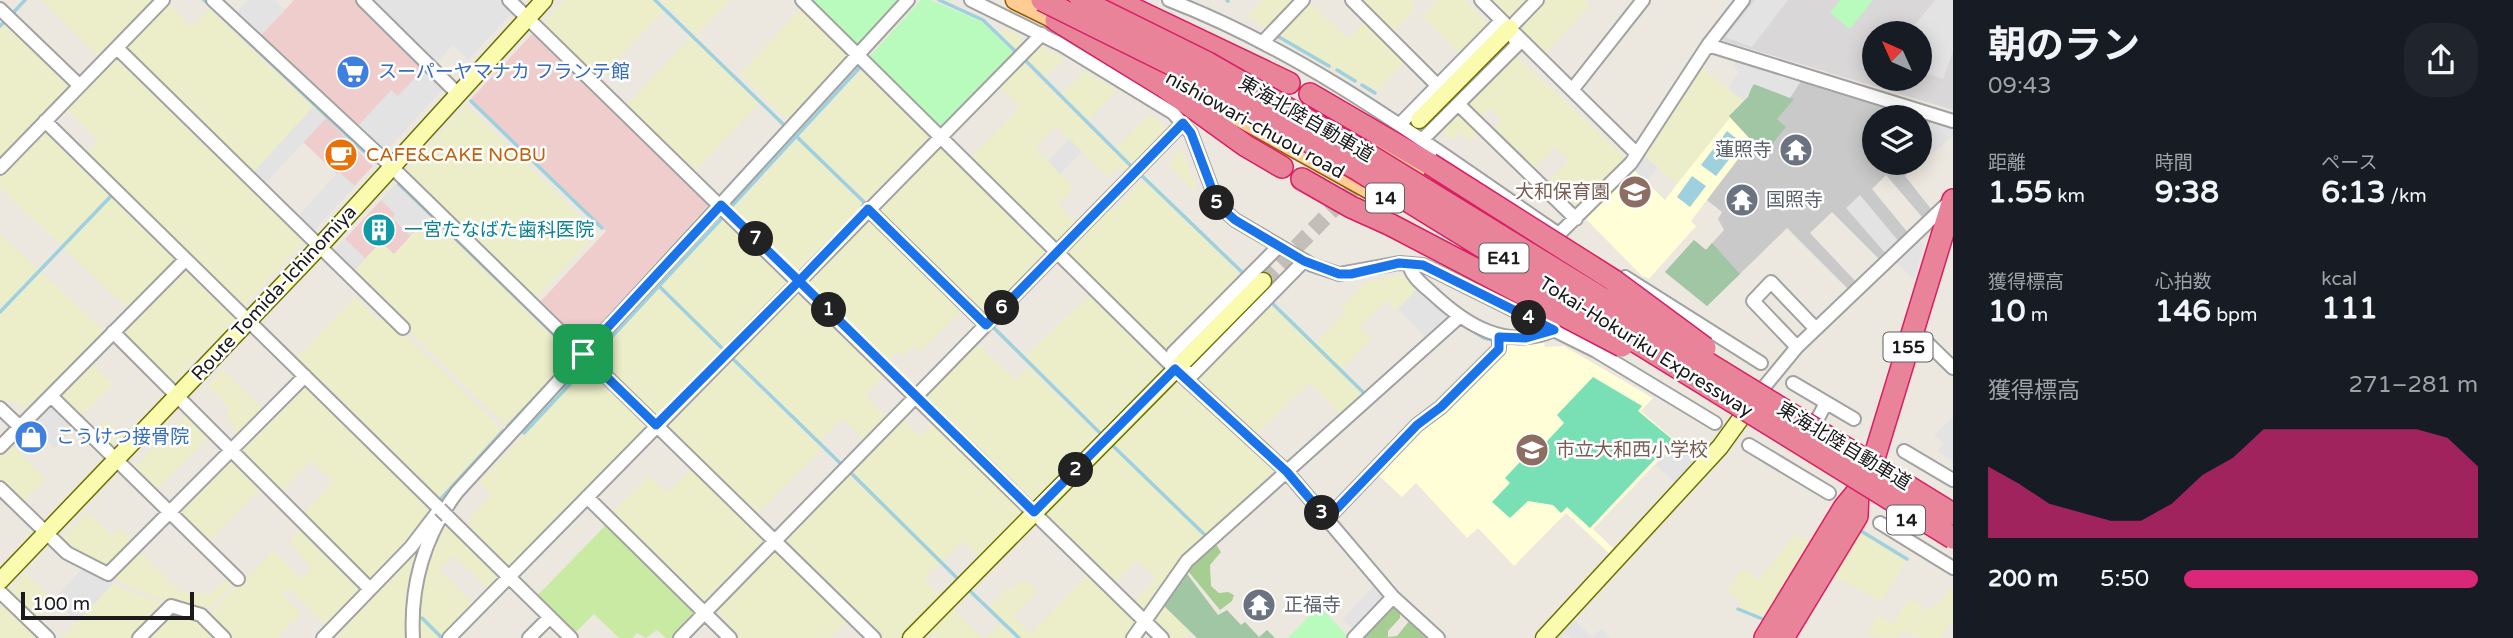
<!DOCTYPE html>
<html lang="ja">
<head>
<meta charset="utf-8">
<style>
  :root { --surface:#171b24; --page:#20242c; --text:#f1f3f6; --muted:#9ea1a6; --accent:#db2777 }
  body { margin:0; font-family:"Varela Round","Noto Sans JP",sans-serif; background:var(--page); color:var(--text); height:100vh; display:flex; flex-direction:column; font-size:26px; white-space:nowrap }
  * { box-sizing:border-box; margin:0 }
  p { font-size:23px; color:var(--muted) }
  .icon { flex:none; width:38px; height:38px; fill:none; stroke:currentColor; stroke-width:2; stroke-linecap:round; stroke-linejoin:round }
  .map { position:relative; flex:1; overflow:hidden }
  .details { display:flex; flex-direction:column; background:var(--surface); width:560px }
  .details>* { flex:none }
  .needle { width:46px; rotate:315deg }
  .fabs { position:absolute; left:1862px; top:21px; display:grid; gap:14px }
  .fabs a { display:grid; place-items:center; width:70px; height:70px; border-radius:50%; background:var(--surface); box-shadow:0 4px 18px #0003; font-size:35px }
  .scale { position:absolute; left:21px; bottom:18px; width:173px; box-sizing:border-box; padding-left:7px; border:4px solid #1b1b1b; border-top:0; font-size:19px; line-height:24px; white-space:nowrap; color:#1b1b1b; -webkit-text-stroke:5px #fff; paint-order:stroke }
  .pin { position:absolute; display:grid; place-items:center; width:60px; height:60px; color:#fff; margin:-30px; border-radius:14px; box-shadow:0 4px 10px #0006 }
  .km { position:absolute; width:35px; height:35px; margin:-18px; border-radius:50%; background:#222; color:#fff; font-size:19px; line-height:35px; text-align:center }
  .round { display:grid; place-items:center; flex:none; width:74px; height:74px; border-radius:28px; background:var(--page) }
  .headline { display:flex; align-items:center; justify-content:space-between; height:119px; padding:0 35px }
  h1 { font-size:38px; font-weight:700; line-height:52px }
  .stats { display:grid; grid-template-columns:repeat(3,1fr); gap:10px; height:119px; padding:7px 35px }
  .stats div { display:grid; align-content:center }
  .stats b { font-size:30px; font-weight:700 }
  .stats small { font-size:19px; font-weight:400 }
  .stats p { font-size:19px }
  .chart { height:196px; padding:14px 35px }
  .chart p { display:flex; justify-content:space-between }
  .chart svg { width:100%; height:126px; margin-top:7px; fill:var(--accent); opacity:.7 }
  ul { padding:0 35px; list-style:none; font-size:23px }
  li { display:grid; grid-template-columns:112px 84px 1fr; align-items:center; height:52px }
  li i { height:18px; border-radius:9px; background:var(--accent) }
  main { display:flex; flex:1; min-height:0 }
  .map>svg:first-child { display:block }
  .residential { fill:#d9d7d8; fill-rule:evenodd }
  .commercial { fill:#efcdcd }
  .education { fill:#fffed6 }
  .religious { fill:#c9c9c9 }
  .farmland { fill:#ecedc9 }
  .grass { fill:#c8eaa2 }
  .forest { fill:#a6ce92 }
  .cemetery { fill:#a0c6a4 }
  .park { fill:#b9fbbc }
  .pitch { fill:#79e0b5 }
  .parking { fill:#e3e3e3 }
  .water { fill:#9ed1dd }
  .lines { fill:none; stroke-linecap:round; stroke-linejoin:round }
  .stream { stroke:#9ed1dd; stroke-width:3.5 }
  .secondary-tunnel { stroke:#c3bfb8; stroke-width:16; stroke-dasharray:16 8; stroke-linecap:butt }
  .street-casing { stroke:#a2a2a2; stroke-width:16 }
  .secondary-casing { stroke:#6a7201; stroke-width:19 }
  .primary-casing { stroke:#915c00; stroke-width:21 }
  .highway-casing { stroke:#da1e64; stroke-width:24 }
  .street { stroke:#fff; stroke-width:12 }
  .secondary { stroke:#fafbaf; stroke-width:16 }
  .primary { stroke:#ffcc93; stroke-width:18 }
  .highway { stroke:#e88399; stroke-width:21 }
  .street-bridge-casing { stroke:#a2a2a2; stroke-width:16; stroke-linecap:butt }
  .highway-bridge-casing { stroke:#da1e64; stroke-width:24; stroke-linecap:butt }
  .street-bridge { stroke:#fff; stroke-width:12 }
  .highway-bridge { stroke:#e88399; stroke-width:21 }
  .route-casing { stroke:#fff; stroke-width:14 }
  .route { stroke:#1a73e8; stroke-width:9 }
  .labels { text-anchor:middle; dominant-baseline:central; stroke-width:5; stroke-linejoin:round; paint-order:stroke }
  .shield { fill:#fff; stroke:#5f5f5f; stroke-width:2 }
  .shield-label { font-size:18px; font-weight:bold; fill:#1b1b1b }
  .shop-label { font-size:19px; fill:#366cbe; stroke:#fff; text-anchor:start }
  .street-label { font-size:19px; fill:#1b1b1b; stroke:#fff }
  .worship-label { font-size:19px; fill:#5b616d; stroke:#fff; text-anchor:start }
  .food-label { font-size:19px; fill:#c56008; stroke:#fff; text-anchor:start }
  .education-label { font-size:19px; fill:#785e54; stroke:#fff; text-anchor:end }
  .culture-label { font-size:19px; fill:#0d838f; stroke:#fff; text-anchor:start }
</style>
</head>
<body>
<main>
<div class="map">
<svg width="1953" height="638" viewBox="0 0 1953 638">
  <rect width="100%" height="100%" fill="#ede8df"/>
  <path class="residential" d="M1750 0H1953V110L1724 41 1722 35ZM1874 33H1920V79H1874Z"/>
  <path class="commercial" d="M294 0H360L446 85 385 152 261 35Z
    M533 33 711 202 583 343 541 301 606 231 471 99Z
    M326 118 373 166 314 230 297 218 337 174 303 142Z
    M396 184 429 216 394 254 381 242 351 273 331 254Z"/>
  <path class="education" d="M1729 116 1752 141 1691 221 1696 226 1649 279 1642 276 1586 219 1634 170 1665 200Z
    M1544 343 1545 347 1564 346 1653 398 1641 411 1676 442 1593 529 1616 551 1612 556 1566 513 1514 566 1478 528 1467 538 1416 483 1402 497 1376 473 1510 344Z"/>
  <path class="religious" d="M1803 78 1934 119 1920 135V117H1874V163H1903L1910 171 1905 176 1931 209 1922 217 1886 175 1872 189 1909 234 1881 261 1832 212 1810 233 1858 284 1851 292 1787 228 1707 306 1665 272 1694 240 1706 250 1724 230 1718 219 1722 212 1707 200 1752 141 1729 116 1748 97 1753 84Z"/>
  <path class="farmland" d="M41 0H154L99 57Z
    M565 0H653L664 10 597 81 544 28V23Z
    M660 0H730L696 35Z
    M1263 0H1293L1296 2 1269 30 1247 16Z
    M1357 0H1415L1411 4 1416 9 1391 34Z
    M1437 0H1465L1486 22V30L1461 55 1422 16Z
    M1486 0H1526L1509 17H1504Z
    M1544 0H1584L1590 5 1544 55 1519 31V26Z
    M1308 1 1348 39 1367 20 1407 60 1377 91 1279 36 1278 32Z
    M167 2 192 27 210 9 313 107 251 175 123 48Z
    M802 7 851 55 791 123 740 74Z
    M6 24 68 82 69 89 0 161V31Z
    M1002 28 1021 36 1022 46 1017 51 998 33Z
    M691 37 759 104 693 173 624 107Z
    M1036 44 1064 58 1045 77 1024 56Z
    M1513 53 1629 161 1576 215 1545 185 1569 160 1555 147 1531 172 1519 159 1524 153 1519 148 1513 154 1491 132 1501 120 1490 108 1478 120 1466 108V102Z
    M116 55 304 235V241L242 308 84 156 98 140 65 107Z
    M1020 60 1131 168 1126 173 1119 167 1108 177 1056 126 1035 147 1074 188 1058 204 1077 224 1056 245 969 159 1020 107 996 84Z
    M864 67 934 135 869 203 800 136Z
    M1700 68 1744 100 1677 184 1642 153Z
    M1085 71 1117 90 1088 120 1062 94Z
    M466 105 598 233 535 299 405 172Z
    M1457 113 1479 130 1469 141 1461 132 1451 141 1441 130Z
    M1149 114 1168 129V133L1135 167 1116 148Z
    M45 128 111 192 61 245 0 188V175Z
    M797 139 865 207 800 274H795L731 211Z
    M943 142 1051 251 985 317 874 208Z
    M1181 149 1197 188 1194 191 1168 165 1176 157 1173 153Z
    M1144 180 1243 277 1170 351H1164L1063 251 1106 206 1112 212Z
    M114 196 178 259 128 309 64 248Z
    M868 214 964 308 920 352 913 346 903 356 898 352 887 364 803 281Z
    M429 216 572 355 506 426 351 274 381 242 394 255Z
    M725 216 790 279 789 285 726 349 661 287Z
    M0 234 38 269 0 309Z
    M181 264 237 318 170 385 116 332Z
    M41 272 105 332 29 409 12 401 0 405V315Z
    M1403 275 1418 288 1397 310 1387 300 1360 327 1371 339 1342 369 1315 343 1345 312 1341 307 1365 283Z
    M659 289 724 352 659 417 595 359Z
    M795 289H801L886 374 865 395 887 418 864 440 843 418 820 441 731 354Z
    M1093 291 1162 365V372L1102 432 1026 356Z
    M355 297 379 321 385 315 502 429 437 500 294 360Z
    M1270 304 1363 394 1341 414 1310 383 1254 435 1199 383V377Z
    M974 341 1015 380 1029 367 1099 436 1033 502H1028L920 396Z
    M728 357 822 449 755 516 665 427V421Z
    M88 360 113 384 78 420 53 395Z
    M586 368 649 427 509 570 466 528 473 520 470 517 491 495 480 482Z
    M223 370 265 411 238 439 228 416 229 407 207 386Z
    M304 381 431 508V514L416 536 369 585 300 516 333 482 311 461 278 494 234 451Z
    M1173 381 1212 409 1272 467 1271 475 1206 534 1113 442Z
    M187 413 210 436 157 489 134 467Z
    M900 417 920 436 935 422 1024 506 1025 513 979 558 963 541 942 561 850 469Z
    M107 420 121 434 107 448 93 434Z
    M10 443 46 479 21 504 0 483V454Z
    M1110 445 1204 537 1179 560 1142 612 1131 604 1156 578 1137 560 1114 584 1046 517V511Z
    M228 458 260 489 207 543 176 511Z
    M692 469 767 543 703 608 609 515 649 476 667 493Z
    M847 473 940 563 924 579 942 597 901 638H880L783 543 785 536Z
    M88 512 112 535 120 528 135 543 107 571 59 541Z
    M447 519 505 576 490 590 453 555 439 569 475 606 443 638H421L416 611 430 549Z
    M304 526 365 587 327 626 288 589 282 593 301 614 277 638H228L207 616 273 551 301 579 311 569 290 540Z
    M1862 529 1908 558 1881 602 1833 575Z
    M1795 534 1810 542 1765 617 1739 607 1741 602 1726 590 1744 568 1759 580Z
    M425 535 417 551 406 598 408 638H341L334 632Z
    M773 548 847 621 830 638H735L726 629 730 624 714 608Z
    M137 549 180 592 211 594 230 576 236 582 210 608 157 598 108 577Z
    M1090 572 1137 619 1123 638H1021L989 607 1008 588 1010 590 1020 581 1022 583 1025 580 1037 591 1013 616 1031 633Z
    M26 574 53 600 35 619 8 593Z
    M1953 583V620L1940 638H1921L1907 633 1925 611 1942 600Z
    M113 584 165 605 132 638H61Z
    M4 599 43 638H0V602Z
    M1909 599 1925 608 1906 633 1901 631 1897 638 1866 636 1878 615 1893 624Z
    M1162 604 1191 632 1185 638H1166L1151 619Z
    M952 607 982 638H935L928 631Z
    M169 614 194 618 214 638H145Z
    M1000 624 1014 638H985Z"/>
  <path class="grass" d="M608 523 700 612 674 638H666L657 630 646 638 637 633 632 638H619L594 614 574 634 536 597Z"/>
  <path class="forest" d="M1215 543 1221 552 1210 565 1211 586 1219 593 1228 592 1234 595 1232 601 1220 610 1188 571 1190 565Z
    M1393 608 1400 613V618L1388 631V637L1397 636 1410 620 1429 638H1364Z"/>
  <path class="cemetery" d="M1753 84 1794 99 1777 119 1786 127 1768 149 1759 140 1755 144 1729 116 1748 97Z
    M1694 240 1706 250 1712 243 1740 274 1707 306 1665 272Z
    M1185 571 1218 615 1227 610 1241 625 1245 622 1259 637 1267 630 1275 638H1197L1162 604Z"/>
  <path class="park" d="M807 0H899L855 47Z
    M921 0H930L981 21 1015 54 940 129 867 59Z
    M1840 0H1873L1850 29 1830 13Z
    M1319 605 1349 638H1288Z"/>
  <path class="pitch" d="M1593 377 1642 406 1638 411 1673 440 1590 528 1567 507 1561 513 1553 505 1528 501 1510 518 1492 502 1510 483 1505 478 1531 450 1535 454 1564 423 1557 415Z"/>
  <path class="parking" d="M248 0H275L285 10 261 35 236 13Z
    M369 0H503L514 11 468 60 453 45 434 65Z
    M1755 0H1788L1752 47 1725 37Z
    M1935 0H1953V52L1943 79 1920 71V33H1908Z
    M1737 57 1803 78 1790 98 1754 84 1744 100 1728 89 1739 71 1733 67Z
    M426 66 446 85 385 152 358 126 391 90 398 96Z
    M313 107 326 118 263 186 251 175Z
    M1934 119 1953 125V136L1910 171 1903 163H1920V135Z
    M1069 139 1082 152 1060 174 1048 161Z
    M1645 156 1658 168 1646 181 1634 170Z
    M339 172 355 186 314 230H308L297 218Z
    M396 184 429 216 410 236 392 218 395 214 381 200Z
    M1860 195 1900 243 1887 255 1846 208Z
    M1917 237 1924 245 1914 280 1894 260Z
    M345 239 365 258 351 273 331 254Z
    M1418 288 1450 316 1426 338 1398 309Z
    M52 401 77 426 54 448 29 423Z
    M1951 419 1953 420V461L1937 451 1943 444 1934 435Z
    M1677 443 1700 465 1679 487 1656 465Z
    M83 568 113 584 77 622 53 600Z
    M1376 584 1386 597 1353 631 1342 619Z
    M1571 617 1592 637 1601 629 1610 638H1571L1566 634 1562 638H1551Z"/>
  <path class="water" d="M1727 131 1742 143 1716 176 1701 165Z
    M1692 176 1706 186 1690 207 1677 197Z"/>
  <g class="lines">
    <path class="stream" d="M204 0 375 162
      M655 0 784 125
      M939 0 983 20 1015 51
      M1227 0 1228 1
      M12 14 25 0
      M0 26 6 20
      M1279 37 1329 66
      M1023 58 1133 168
      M1337 70 1355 81
      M1362 85 1375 93
      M471 101 602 228
      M796 136 867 205
      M1139 173 1245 275
      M399 184 575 355 572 358
      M729 209 862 65
      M659 286 724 350
      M1272 303 1365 394
      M0 312 112 195
      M1460 323 1484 338 1497 341
      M991 325 1103 436
      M593 357 723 217
      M731 357 841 464
      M508 426 562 369
      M524 433 584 369
      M1110 443 1206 536
      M849 471 958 579
      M438 502 503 431
      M1861 531 1907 559
      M969 590 1019 638
      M1738 609 1765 620 1767 617
      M422 618 442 638"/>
    <path class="secondary-tunnel" d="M1263 281 1367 175"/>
    <defs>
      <path id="street" d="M213 0 392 167 874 638
        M363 0 458 94
        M509 0 1162 638
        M802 0 1175 369 1287 472 1393 597 1438 638
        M971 0 1060 44 1173 113 1191 133 1218 205 1235 220 1312 265 1339 274 1399 263 1423 265 1596 351 1715 423
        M1169 0C1312 55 1435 150 1560 235
        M1352 0 1437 85
        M1481 0 1637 154
        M0 9 79 85
        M1510 28 1537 0
        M1263 42 1303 0
        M1708 45 1953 121
        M117 48 403 328
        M1572 90 1643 0
        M1458 104 1576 219
        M45 121 440 509 411 547 323 638
        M1399 125 1498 24 1510 28 1517 45 1423 139
        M0 168 163 0
        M868 209 986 325
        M1559 234 1631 163 1708 45 1743 0
        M1279 246 1173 353 1175 369 1193 374 1304 261
        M1409 264C1411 276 1423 285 1432 293 1466 325 1507 351 1554 330
        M1625 277 1761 363
        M1913 329 1953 368
        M113 332 370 589
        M1797 347 1753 301 1771 282 1816 329
        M1793 383 1854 419
        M51 396 238 579
        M1755 398 1797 347 1949 202
        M0 408 20 427
        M1817 420 1826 403
        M1749 445 1829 493
        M0 447 185 260
        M1904 451 1953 480
        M0 488 67 553 108 574 305 376
        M587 497 730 638
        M447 516 571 638
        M1327 519 1417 425 1441 407 1499 349V336
        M1880 523 1953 568
        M0 592 48 638
        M139 638 171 606 201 615 224 638
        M413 638C410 584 425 535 457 492L908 0
        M449 638 1042 34
        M529 638 550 617
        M680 638 1183 123
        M1133 638 1187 561 1459 317
        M1354 638 1393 597"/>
      <path id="secondary" d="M1419 120 1510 28
        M0 581 320 246 544 0
        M911 638 1263 281
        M1544 638 1720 447 1741 418"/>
      <path id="primary" d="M1015 0 1066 25
        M1147 66 1379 195
        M1377 149 1589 278"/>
      <path id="highway" d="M1115 0 1289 83
        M1056 20 1163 86 1246 146 1282 167
        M1310 94 1430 164
        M1302 179 1351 207 1391 225
        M1765 638 1844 508 1858 491 1875 455 1953 200
        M1783 638 1857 516 1858 491"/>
    </defs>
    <use href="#street" class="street-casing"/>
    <use href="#secondary" class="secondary-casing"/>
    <use href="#primary" class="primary-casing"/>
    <use href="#highway" class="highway-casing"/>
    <use href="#street" class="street"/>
    <use href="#secondary" class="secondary"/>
    <use href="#primary" class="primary"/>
    <use href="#highway" class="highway"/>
    <defs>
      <path id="street-bridge" d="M440 509 447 516"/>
      <path id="highway-bridge" d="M1042 0 1199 78 1358 170 1953 538
        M1081 0 1208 63 1369 155 1953 514
        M1430 164 1613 280 1705 348
        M1391 225 1622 346"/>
    </defs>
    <use href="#street-bridge" class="street-bridge-casing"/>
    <use href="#highway-bridge" class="highway-bridge-casing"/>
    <use href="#street-bridge" class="street-bridge"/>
    <use href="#highway-bridge" class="highway-bridge"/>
  </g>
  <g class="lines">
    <defs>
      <path id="route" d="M583 354 656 425 799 281 1034 512 1175 369 1287 472 1327 519 1417 425 1441 407 1499 349V337L1526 338 1554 330 1423 265 1399 263 1351 274H1339L1304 261 1235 220 1218 205 1191 133 1183 123 986 325 868 209 799 281 721 205 583 354"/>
    </defs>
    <use href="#route" class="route-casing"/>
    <use href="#route" class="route"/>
  </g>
  <defs>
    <symbol id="supermarket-disc" viewBox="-11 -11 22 22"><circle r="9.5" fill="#3f7fe0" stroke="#fff"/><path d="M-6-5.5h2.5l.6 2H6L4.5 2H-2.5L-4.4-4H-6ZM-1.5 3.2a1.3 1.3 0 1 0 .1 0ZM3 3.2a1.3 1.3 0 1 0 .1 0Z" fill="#fff"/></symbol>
    <symbol id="temple-disc" viewBox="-11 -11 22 22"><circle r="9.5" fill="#6b7280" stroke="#fff"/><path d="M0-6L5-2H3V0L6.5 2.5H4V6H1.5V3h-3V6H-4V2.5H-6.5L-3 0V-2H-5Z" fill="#fff"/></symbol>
    <symbol id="cafe-disc" viewBox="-11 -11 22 22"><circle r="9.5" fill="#e8710a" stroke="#fff"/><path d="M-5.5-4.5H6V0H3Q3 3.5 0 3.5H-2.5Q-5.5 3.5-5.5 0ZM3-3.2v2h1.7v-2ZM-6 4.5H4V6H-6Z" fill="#fff"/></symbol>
    <symbol id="school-disc" viewBox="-11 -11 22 22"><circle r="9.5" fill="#8d6e63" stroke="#fff"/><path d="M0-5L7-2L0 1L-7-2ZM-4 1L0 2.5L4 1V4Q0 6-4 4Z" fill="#fff"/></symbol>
    <symbol id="building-disc" viewBox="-11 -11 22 22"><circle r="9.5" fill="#0f9aa8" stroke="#fff"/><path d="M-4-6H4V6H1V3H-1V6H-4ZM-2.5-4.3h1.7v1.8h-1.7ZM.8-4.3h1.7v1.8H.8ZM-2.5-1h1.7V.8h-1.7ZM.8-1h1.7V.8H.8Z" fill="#fff"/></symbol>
    <symbol id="shop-disc" viewBox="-11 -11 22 22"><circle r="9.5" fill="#3f7fe0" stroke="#fff"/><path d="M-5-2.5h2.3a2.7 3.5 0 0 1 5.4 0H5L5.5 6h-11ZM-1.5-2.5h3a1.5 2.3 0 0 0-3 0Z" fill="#fff"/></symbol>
  </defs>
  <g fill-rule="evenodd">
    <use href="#supermarket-disc" x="334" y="53" width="38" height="38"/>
    <use href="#temple-disc" x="1777" y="131" width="38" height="38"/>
    <use href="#cafe-disc" x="322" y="136" width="38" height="38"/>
    <use href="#school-disc" x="1616" y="173" width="38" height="38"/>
    <use href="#temple-disc" x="1723" y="181" width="38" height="38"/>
    <use href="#building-disc" x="360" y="211" width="38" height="38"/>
    <use href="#shop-disc" x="12" y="418" width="38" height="38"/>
    <use href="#school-disc" x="1513" y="431" width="38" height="38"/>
    <use href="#temple-disc" x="1240" y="586" width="38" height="38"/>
  </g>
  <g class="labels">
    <g class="shield">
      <rect x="1366" y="183.5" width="38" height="29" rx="5"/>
      <rect x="1479.5" y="243.5" width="49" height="29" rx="5"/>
      <rect x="1883.5" y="332.5" width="49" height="29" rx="5"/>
      <rect x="1887" y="505.5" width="38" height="29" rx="5"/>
    </g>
    <g class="shield-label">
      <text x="1385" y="198">14</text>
      <text x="1504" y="258">E41</text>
      <text x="1908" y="347">155</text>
      <text x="1906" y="520">14</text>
    </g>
    <g class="shop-label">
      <text x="378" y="72">スーパーヤマナカ フランテ館</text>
      <text x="56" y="437">こうけつ接骨院</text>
    </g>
    <g class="street-label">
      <text transform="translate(1306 119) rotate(30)">東海北陸自動車道</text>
      <text transform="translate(1255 125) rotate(29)">nishiowari-chuou road</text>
      <text transform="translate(274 293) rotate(-47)">Route Tomida-Ichinomiya</text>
      <text transform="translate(1646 347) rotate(32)">Tokai-Hokuriku Expressway</text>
      <text transform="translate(1844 446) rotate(31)">東海北陸自動車道</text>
    </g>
    <g class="worship-label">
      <text x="1772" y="150" text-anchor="end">蓮照寺</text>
      <text x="1766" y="200">国照寺</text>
      <text x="1284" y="605">正福寺</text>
    </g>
    <g class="food-label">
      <text x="366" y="155">CAFE&amp;CAKE NOBU</text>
    </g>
    <g class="education-label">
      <text x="1610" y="192">大和保育園</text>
      <text x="1556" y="450" text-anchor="start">市立大和西小学校</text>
    </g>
    <g class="culture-label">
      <text x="404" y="230">一宮たなばた歯科医院</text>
    </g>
  </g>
</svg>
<div class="fabs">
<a><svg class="needle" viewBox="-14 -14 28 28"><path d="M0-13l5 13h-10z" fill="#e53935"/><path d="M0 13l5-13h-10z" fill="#9ea1a6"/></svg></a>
<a><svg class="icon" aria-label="layers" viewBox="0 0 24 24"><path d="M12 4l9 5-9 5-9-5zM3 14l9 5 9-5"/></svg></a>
</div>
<div class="scale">100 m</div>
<div class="pin" style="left:583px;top:354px;background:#1e9e55"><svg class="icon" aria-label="arrive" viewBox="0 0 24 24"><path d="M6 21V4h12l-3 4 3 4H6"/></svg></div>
<b class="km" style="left:829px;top:310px">1</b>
<b class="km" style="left:1076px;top:470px">2</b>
<b class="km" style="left:1322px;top:513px">3</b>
<b class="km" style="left:1529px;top:318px">4</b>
<b class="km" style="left:1217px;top:203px">5</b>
<b class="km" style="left:1002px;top:308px">6</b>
<b class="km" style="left:756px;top:239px">7</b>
</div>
<section class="details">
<div class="headline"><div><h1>朝のラン</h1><p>09:43</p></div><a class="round"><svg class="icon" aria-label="share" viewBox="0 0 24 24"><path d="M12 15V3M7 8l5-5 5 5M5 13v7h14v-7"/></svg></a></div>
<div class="stats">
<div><p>距離</p><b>1.55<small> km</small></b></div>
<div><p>時間</p><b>9:38</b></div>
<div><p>ペース</p><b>6:13<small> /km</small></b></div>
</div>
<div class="stats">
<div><p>獲得標高</p><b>10<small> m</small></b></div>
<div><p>心拍数</p><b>146<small> bpm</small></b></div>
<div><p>kcal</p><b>111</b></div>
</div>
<div class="chart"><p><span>獲得標高</span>271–281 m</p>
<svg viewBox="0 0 160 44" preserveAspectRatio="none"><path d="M0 44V19L10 25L20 32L30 35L40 38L50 38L60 32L70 22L80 16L90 6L100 6L110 6L120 6L130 6L140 6L150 9L160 19V44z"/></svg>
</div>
<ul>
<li><b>200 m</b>5:50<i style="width:100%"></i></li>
</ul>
</section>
</main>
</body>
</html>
